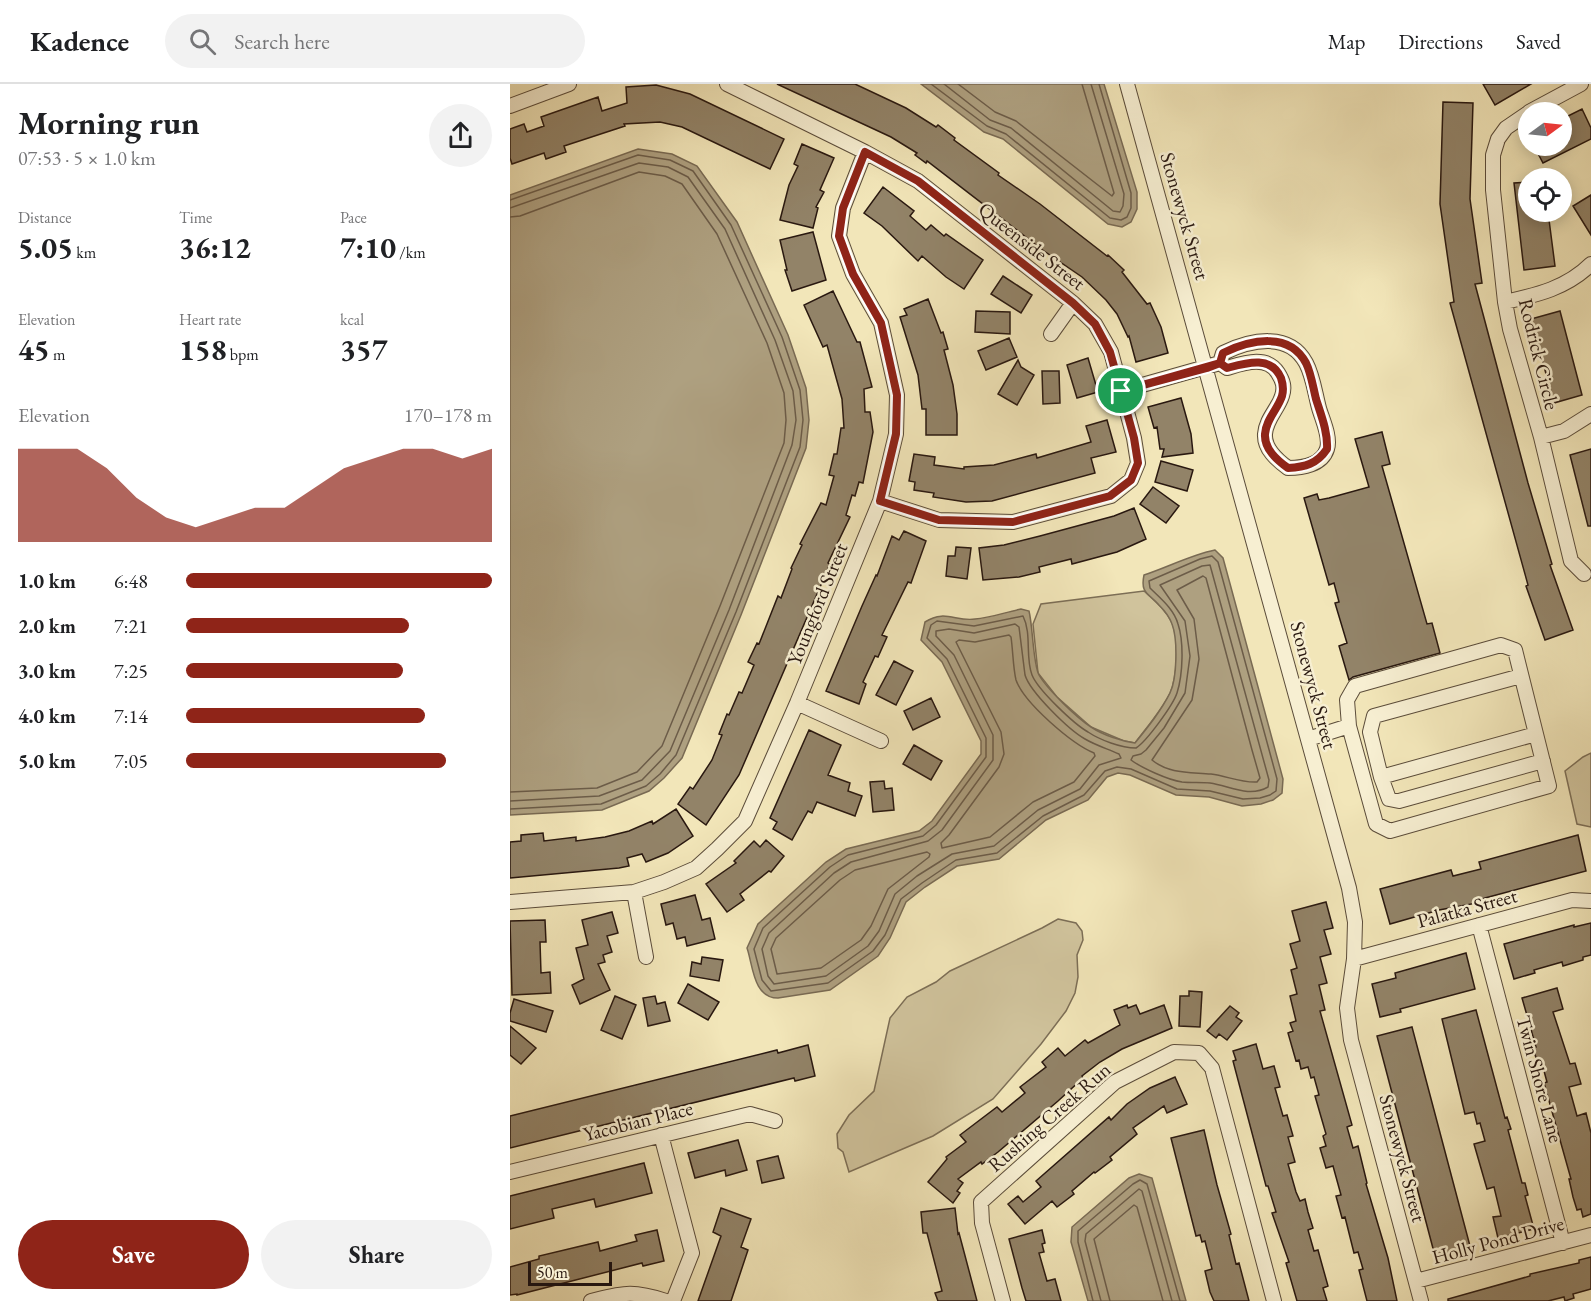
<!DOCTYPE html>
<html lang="en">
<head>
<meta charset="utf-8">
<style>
  :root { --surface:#fff; --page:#f2f2f2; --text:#202124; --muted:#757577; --line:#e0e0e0; --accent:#8f2418 }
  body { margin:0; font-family:"EB Garamond",serif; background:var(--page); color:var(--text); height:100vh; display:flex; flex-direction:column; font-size:22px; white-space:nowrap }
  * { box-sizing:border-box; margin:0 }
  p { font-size:20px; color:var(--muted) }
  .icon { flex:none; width:33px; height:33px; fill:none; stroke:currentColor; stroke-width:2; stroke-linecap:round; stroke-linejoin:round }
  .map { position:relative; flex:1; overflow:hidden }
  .details { display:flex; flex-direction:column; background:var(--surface); width:510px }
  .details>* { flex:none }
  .needle { width:39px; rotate:75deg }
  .buttons { position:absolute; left:1008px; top:18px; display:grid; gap:12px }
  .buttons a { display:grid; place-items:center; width:54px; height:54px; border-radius:50%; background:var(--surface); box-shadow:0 3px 15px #0003; font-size:30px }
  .scale { position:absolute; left:18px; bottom:15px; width:84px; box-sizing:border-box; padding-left:6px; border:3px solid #291810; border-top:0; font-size:16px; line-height:21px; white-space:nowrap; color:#291810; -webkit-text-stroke:4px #f7efd2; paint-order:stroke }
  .pin { position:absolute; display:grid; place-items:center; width:51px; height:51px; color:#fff; margin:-26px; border:3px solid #fff; border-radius:50%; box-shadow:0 2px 6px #0007 }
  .round { display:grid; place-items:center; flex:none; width:63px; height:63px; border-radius:32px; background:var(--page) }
  .headline { display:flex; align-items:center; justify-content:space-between; height:102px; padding:0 18px }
  h1 { font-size:33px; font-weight:700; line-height:45px }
  .stats { display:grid; grid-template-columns:repeat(3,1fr); gap:9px; height:102px; padding:6px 18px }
  .stats div { display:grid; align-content:center }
  .stats b { font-size:30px; font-weight:700 }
  .stats small { font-size:16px; font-weight:400 }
  .stats p { font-size:16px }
  .chart { height:168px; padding:12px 18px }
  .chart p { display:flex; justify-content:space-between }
  .chart svg { width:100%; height:108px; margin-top:6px; fill:var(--accent); opacity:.7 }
  .cta { display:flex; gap:12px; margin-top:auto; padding:12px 18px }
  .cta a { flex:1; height:69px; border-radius:36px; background:var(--accent); color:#fff; font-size:24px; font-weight:700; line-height:69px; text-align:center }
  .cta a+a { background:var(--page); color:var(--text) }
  ul { padding:0 18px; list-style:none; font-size:20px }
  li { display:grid; grid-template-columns:96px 72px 1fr; align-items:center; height:45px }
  li i { height:15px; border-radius:8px; background:var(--accent) }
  header { display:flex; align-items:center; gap:36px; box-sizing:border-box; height:84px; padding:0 30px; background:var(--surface); border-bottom:2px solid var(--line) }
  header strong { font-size:28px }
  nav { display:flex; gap:33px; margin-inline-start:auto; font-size:21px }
  .search { width:420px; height:54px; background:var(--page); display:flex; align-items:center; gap:15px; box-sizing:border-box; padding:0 21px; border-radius:33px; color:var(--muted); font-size:22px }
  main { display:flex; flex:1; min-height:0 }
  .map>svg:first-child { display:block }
  .green { fill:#d0c39c; stroke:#7c6e56; stroke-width:1.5 }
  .water { fill:#aea080; stroke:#796a53; stroke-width:1.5 }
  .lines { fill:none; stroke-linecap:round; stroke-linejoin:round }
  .shore { stroke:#6c5c48; stroke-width:1.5 }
  .building { fill:#928368; stroke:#291810; stroke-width:1.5 }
  .minor-casing { stroke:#5b4c3a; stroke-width:16 }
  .minor { stroke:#f7efd2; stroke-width:14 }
  .route-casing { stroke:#fff; stroke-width:12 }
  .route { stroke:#8f2418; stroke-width:8 }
  .labels { text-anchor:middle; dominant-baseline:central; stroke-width:5; stroke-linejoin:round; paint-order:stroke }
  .street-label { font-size:20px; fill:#291810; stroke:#f7efd2 }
</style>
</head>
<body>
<header>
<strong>Kadence</strong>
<div class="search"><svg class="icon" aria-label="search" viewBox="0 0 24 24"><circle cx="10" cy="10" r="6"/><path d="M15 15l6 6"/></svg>Search here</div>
<nav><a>Map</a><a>Directions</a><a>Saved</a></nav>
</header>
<main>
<section class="details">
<div class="headline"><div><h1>Morning run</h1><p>07:53 · 5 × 1.0 km</p></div><a class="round"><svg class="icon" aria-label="share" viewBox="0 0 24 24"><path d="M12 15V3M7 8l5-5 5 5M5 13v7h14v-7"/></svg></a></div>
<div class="stats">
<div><p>Distance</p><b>5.05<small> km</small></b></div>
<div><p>Time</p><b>36:12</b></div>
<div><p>Pace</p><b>7:10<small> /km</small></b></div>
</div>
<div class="stats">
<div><p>Elevation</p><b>45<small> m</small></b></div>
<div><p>Heart rate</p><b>158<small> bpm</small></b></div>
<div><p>kcal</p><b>357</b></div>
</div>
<div class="chart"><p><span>Elevation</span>170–178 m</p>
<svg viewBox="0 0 160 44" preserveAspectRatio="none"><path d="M0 44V6L10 6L20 6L30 14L40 26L50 34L60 38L70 34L80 30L90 30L100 22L110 14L120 10L130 6L140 6L150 10L160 6V44z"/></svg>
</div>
<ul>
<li><b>1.0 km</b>6:48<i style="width:100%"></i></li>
<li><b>2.0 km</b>7:21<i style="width:73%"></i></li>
<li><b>3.0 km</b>7:25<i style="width:71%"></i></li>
<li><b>4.0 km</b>7:14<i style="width:78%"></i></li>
<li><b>5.0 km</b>7:05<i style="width:85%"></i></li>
</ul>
<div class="cta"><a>Save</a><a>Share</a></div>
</section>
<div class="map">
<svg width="1081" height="1217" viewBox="0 0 1081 1217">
  <rect width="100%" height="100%" fill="#f2e6b9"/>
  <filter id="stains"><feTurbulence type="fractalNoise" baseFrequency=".00333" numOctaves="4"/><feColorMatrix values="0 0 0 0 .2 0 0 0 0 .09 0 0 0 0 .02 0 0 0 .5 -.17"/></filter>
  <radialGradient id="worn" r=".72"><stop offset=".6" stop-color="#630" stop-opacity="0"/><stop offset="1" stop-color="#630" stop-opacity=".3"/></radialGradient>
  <path class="green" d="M634 507C645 517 656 526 662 539 669 554 667 594 660 609 651 627 637 643 625 659L614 657 581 643 547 613 528 589 523 540 531 520Z
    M1081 669V743L1067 740 1055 687 1073 673Z
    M548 835 566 839 572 847 573 856 567 871 568 893 565 909 556 927 531 960 483 1015 423 1052 339 1088 333 1068 328 1064 327 1050 339 1031 364 1007 380 934 397 913 426 898 440 887 532 844Z"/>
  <path class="water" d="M411 0H594L627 108V125L621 138 612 143 598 140 493 55 474 48Z
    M128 65 162 70 187 82 227 138 278 251 296 304 299 336 296 364 231 531 172 674 154 694 139 707 92 726 0 731V111Z
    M705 466 713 474 773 695 772 709 763 716 751 720 732 722 699 713 666 711 620 691 608 689 597 693 578 716 536 736 489 775 447 782 415 803 396 818 380 854 368 872 320 906 268 914C243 914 243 881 237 864L248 840 316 778 336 765 409 747 422 737 471 670V657L432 578 411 556 415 538C435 525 446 538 465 535 480 534 496 528 511 525L519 527C523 543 523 580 529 591 537 605 567 634 581 643 593 651 611 657 625 659 638 643 651 627 660 609 667 595 668 556 662 540 660 534 654 526 649 521 639 509 630 510 634 491 658 483 681 471 705 466Z
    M629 1090 642 1094 676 1217H578L561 1158 562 1143 619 1094Z"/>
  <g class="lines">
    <path class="shore" d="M421 0 477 42 496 50 600 134 611 136 617 133 621 124V109L589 0
      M434 0 480 36 501 44 603 127 610 128 613 122 614 110 581 0
      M448 0 485 28 506 37 602 112 604 109 572 0
      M0 116 128 71 160 76 183 87 221 141 272 253 290 306 293 336 290 363 226 528 166 671 150 690 136 702 91 720 0 725
      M0 124 129 79 158 83 178 93 215 145 265 256 283 307 286 336 282 361 219 526 160 667 132 696 89 712 0 717
      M0 133 10 132 129 88 155 92 172 100 207 150 257 259 274 309 276 336 274 359 210 522 152 662 127 688 87 704 0 708
      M702 472 708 478 767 695 766 707 760 711 750 714 733 715 700 707 667 705 621 685 607 683 595 687 574 711 533 732 487 769 446 776 412 799 391 815 375 851 363 867 318 899 261 907 252 896 244 865 253 844 320 783 338 771 413 752 426 741 476 673V654L437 575 417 554 421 541 427 537 464 542 513 532C522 550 515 573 522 591 528 606 564 640 578 648 590 656 611 664 626 664 637 657 663 621 667 609 673 590 674 558 668 540 664 525 650 514 640 504L639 497 690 475Z
      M700 481 759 696 758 703C739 714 720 702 700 699 691 698 681 699 672 698 658 696 632 684 621 676L623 672 631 670 636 666 654 644 675 609 680 572 675 537 650 501 692 482Z
      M693 492 696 494 742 666 750 694 747 698C731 699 717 692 701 690 680 688 659 690 642 676L682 616 689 575 684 535 667 506Z
      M505 540 509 543 515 591C520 608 559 646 575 655 585 661 598 665 609 670L611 674 589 681 570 705 528 726 484 762 442 770 407 792 385 810 369 847 358 862 316 892 264 900 258 892 252 865 259 849 324 789 341 778 418 757 432 746 483 676V651L444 571 426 552V547L439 545 464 549Z
      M499 551 501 553C503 567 503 583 506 596 514 619 562 660 584 669L585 672 564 698 523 718 480 753 432 764 431 759 439 751 489 683 494 670 491 648 446 558 449 556 465 558Z
      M417 768 420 770 419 773 378 805 361 842 351 856 311 884 267 890 261 865 266 854 330 796 345 786Z
      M583 1217 568 1158V1147L623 1100 630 1096 637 1100 670 1217
      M591 1217 575 1157 576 1150 629 1105 632 1107 662 1217
      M600 1217 584 1155 624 1121 627 1123 653 1217"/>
  </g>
  <path class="building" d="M267 0H345L396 24 426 43 428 41 445 54 444 56 489 89 488 91 530 120 597 172 598 171 614 186 612 188 637 220 640 219 651 243 658 269 626 278 619 252 618 253 607 230 596 216 572 193 534 167 417 77 416 79 405 71 407 69 381 53Z
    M973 0H1021L985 21Z
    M146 1 180 10 274 55 260 85 172 43 150 38 114 40 115 42 54 62 56 68 36 75 34 69 2 80 0 74V45L14 40 17 48 34 42 31 33 88 13 92 27 117 19 116 3Z
    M933 18 963 19 960 115 972 199 965 200 1018 399 1042 480 1040 481 1063 546 1035 556 1016 502 1018 501 940 219 944 218 930 120Z
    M1072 25 1081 44V55L1033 79 1024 62H1052V35Z
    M292 60 324 74 310 106 314 108 306 123 308 124 303 144 270 136 279 101 288 82 284 80Z
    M1018 98V128H1038L1045 182 1014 186 1004 99Z
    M373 103 404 127 400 132 416 146 421 141 434 152 436 150 473 176 454 205 436 193 412 172 408 177 372 142 354 129Z
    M1081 111V151L1063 122Z
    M303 148 316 196 282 207 275 186H277L270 156Z
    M493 192 522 211 511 229 481 210Z
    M323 207 347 258H350L362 303 354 305 355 328H360L363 348 353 399 349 398 345 412 342 411 336 431 340 433 318 479 320 480 229 691 196 741 168 720 180 703 183 705 202 676 212 651 209 650 217 630 219 631 229 608 232 609 244 581 238 578 247 559 249 560 268 512 271 514 282 485 281 484 292 461 290 460 311 419 316 421 324 392 319 391 324 370H327L331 344H334L332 315 317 261 313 263 294 221Z
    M418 215 431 249 433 248 438 265 434 266 443 301 447 330V351H416V325H412L408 291 390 233 397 231 394 225Z
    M466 227 500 228V250L465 248Z
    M1050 227 1072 311 1044 319 1021 235Z
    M499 254 507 273 476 286 468 267Z
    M578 274 588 308 567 314 557 281Z
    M508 276 511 283 524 291 507 321 488 310Z
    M532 287H549L550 319 533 320Z
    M671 314 681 350 683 369 652 373 654 365H650L647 343 644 344 638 323Z
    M597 336 606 368 581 374 585 389 482 417 456 418 423 413 424 409 404 406 405 398 399 397 404 370 425 373 424 381 454 385V383L484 381 526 370 527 374 581 358 576 342Z
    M872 348 880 380 872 382 917 540 922 539 930 569 843 593 839 596 829 562 837 559 825 519 829 518 824 499 819 501 794 414 807 410 809 416 819 414 859 403 845 355Z
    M1081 365V442H1078L1060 371Z
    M651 377 683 386 677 407 645 398Z
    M643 403 669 422 656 439 630 420Z
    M624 424 636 455 607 468 562 480 561 475 529 483 530 488 509 493 473 496 469 464 494 461 530 452 604 432Z
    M394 447 416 457 401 499 398 498 372 551 377 553 368 573 365 572 353 598 356 600 349 620 316 607 352 522 366 491 367 492 382 452 389 456Z
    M446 463 461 464 457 495 436 492 438 472H445Z
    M384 577 403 587 386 621 366 611Z
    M421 614 430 633 403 646 394 627Z
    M299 646 331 661 318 691 340 699 338 707 352 712 345 732 307 718 302 729 298 727 282 756 263 745 267 738 260 734Z
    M404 661 432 677 421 696 393 680Z
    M374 697 375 705 382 704 384 726 363 728 360 698Z
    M166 725 183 752 158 769 136 778 132 770 117 774 119 782 109 784 0 794V758L11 757V751L33 749 34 757 66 753V757L95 753 119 747 142 737 143 740Z
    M1068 751 1076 787 975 814 967 817V819L929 826 880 840 870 805 941 786 943 792 971 785 969 778Z
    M256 756 274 772 261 788 259 787 230 810 234 816 217 828 196 800 226 779 224 777 244 757 250 763Z
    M185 811 192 836 200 834 205 855 177 862 175 853 167 855 163 839 156 841 151 820Z
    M816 818 823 844 814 846 821 870 810 873 817 899 809 901 815 926 810 927 842 1041 837 1043 843 1064 848 1062 857 1099 856 1100 878 1174 887 1217H857L849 1186 853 1185 848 1168 844 1169 835 1133 832 1134 826 1112 831 1111 823 1082 816 1084 810 1064 816 1062 813 1052 816 1050 805 1012 809 1011 804 993 801 994 798 983 791 985 789 976 786 977 778 949 783 947 780 939 786 937 780 912 787 910 781 886 787 884 780 860 790 857 782 827Z
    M102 828 108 849 97 852 102 868 93 871 95 878 88 880 100 906 70 920 62 901 74 895 66 864 78 861 72 836Z
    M35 836 36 858H30L31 889 40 888 41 909 2 911 0 837Z
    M1081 839V871L1073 873V876L1053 882 1052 878 1024 886 1025 889 1004 895 994 860 1064 841V843Z
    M956 869 965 905 890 925 891 928 870 933 862 900 886 894 885 889Z
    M192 873 213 876 209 897 180 892 182 878 191 880Z
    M178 900 209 918 198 936 168 919Z
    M1047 904 1053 925 1043 928 1060 980 1065 979 1071 1000 1059 1003 1067 1032 1076 1029 1081 1049V1130L1073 1133 1071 1125 1067 1126 1063 1113 1059 1095H1061L1034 999 1037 998 1031 976 1027 977 1023 964 1026 963 1012 914Z
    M679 907 692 908 690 943 669 942 670 912H679Z
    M105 912 126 921 112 955 91 946Z
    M145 912 147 920 155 918 160 937 138 942 133 914Z
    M4 915 43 927 36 948 0 937V929Z
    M617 921 618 924 626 921 630 930 654 921 662 944 612 965 590 978 572 992 573 994 548 1017 488 1068 472 1080 471 1078 448 1095 453 1099 447 1107 450 1109 443 1119 418 1098 437 1075 436 1073 456 1058 450 1051 487 1023 492 1028 515 1009 510 1003 536 983 532 978 548 964 555 972 575 956 578 959 610 941 604 926Z
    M720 922 729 929 726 933 732 937 717 956 709 950 706 954 697 947Z
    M966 926 995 1034 997 1033 1001 1045 998 1046 1012 1099H1015L1018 1111 1015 1112 1024 1145 988 1154 983 1133 991 1132 984 1103 977 1105 964 1060 975 1057 970 1039 967 1040 964 1028 955 1030 932 935Z
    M0 942 26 964 11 980 0 971Z
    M902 943 960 1162 925 1172 867 952Z
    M746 960 753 985 764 982 770 1003 765 1004 773 1032 777 1031 783 1052 778 1053 785 1078 778 1080 786 1108 790 1117 795 1115 798 1128 803 1144 798 1146 804 1167 808 1166 811 1177 818 1202 813 1204 817 1217H787L776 1179 779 1178 762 1129 766 1128 758 1102H756L723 977 726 976 723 967Z
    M298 961 305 992 285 997 284 994 0 1064V1032L267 966 268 969Z
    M665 993 677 1020 657 1029 654 1022 623 1044 627 1050 600 1073 602 1076 585 1089 584 1088 562 1107 564 1110 547 1123 542 1117 515 1140 498 1120 508 1112 513 1118 531 1103 526 1097 599 1033 601 1036 617 1020 640 1004Z
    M694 1046 707 1101 721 1150 719 1151 726 1180 729 1179 739 1217H704L700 1208 695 1187 702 1185 695 1157 692 1158 690 1151 686 1152 661 1054Z
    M228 1056 237 1086 216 1092 215 1086 185 1094 178 1069Z
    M268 1072 274 1094 252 1099 247 1077Z
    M134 1079 142 1109 86 1123 84 1115 42 1125 44 1134 0 1145V1112Z
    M211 1124 241 1135 231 1163 238 1166 221 1217H188L211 1152 203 1148Z
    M445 1124 448 1150 449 1149 467 1217H428L425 1209 432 1207 417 1149H413L411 1128Z
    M147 1146 154 1177 133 1182 132 1179 7 1211V1210L0 1211V1183L29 1175V1172L88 1158 90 1167 127 1157 125 1151Z
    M532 1146 535 1159 532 1160 534 1168 529 1169 537 1197 545 1195 551 1217H516L512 1204 499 1155Z
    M1081 1173V1205L1063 1210 1064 1214 1055 1217 1054 1213 1038 1217H938V1215L1020 1192V1190L1069 1179V1176Z"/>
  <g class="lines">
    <defs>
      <path id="minor" d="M217 0 355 68 408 97 563 219 585 240 601 268 624 354 628 379 621 396 601 412 503 438 429 436 370 417
        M617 0 839 804 845 838 844 875 837 924 841 956 911 1217
        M0 22 59 0
        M1019 28 1071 0
        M1018 29 996 44 988 55 983 71V106L995 218 1000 245 1031 353 1061 477 1074 490
        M995 218C1027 211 1057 204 1081 180
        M541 250 563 219
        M611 307 710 279 717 284C734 279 757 271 768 289 773 297 775 303 772 312 768 325 756 335 755 350 754 365 767 376 778 384 792 384 812 381 817 365 821 353 812 335 809 324 805 309 803 292 796 279 779 247 740 256 713 269L710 279
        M1031 353 1054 347 1081 330
        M287 619 371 657
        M1026 650 871 693 879 715 889 717 1033 677
        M798 655 839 642 837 616 845 602 991 561 1005 566 1039 702 880 747 866 740 839 642
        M871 693 860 648 864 632 1011 592
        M124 808 136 873
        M0 818 124 808 154 798 186 784 207 765 235 737 287 619 370 417 386 350 387 311 371 239 343 190 329 152 333 124 355 68
        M969 841 1053 1159
        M844 875 1062 816 1081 817
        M151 1051 182 1169 163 1217
        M0 1088 240 1030 265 1037
        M906 1197 1081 1151
        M81 1217C114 1209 122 1206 156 1217
        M493 1217 472 1139 471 1118 605 998 664 968 689 969 702 984 764 1217"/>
    </defs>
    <use href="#minor" class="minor-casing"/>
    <use href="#minor" class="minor"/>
  </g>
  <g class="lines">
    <defs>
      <path id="route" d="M611 307 624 354 628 379 621 396 600 412 503 438 429 436 370 417 386 350 387 311 371 239 343 190 329 152 333 124 355 68 408 97 563 219 585 240 600 268 611 307 697 284 710 279 713 269C740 256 779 247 796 279 801 289 803 303 806 315 811 331 818 348 817 365 807 380 795 383 778 384 767 376 754 365 755 350 756 335 768 325 772 312 774 305 773 300 771 294 761 271 736 279 717 284L710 279 611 307"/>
    </defs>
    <use href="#route" class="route-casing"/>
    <use href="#route" class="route"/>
  </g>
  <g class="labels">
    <g class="street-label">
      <text transform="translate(675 132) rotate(74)">Stonewyck Street</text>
      <text transform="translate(522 162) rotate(38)">Queenside Street</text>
      <text transform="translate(1029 270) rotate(76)">Rodrick Circle</text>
      <text transform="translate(307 520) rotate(-68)">Youngford Street</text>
      <text transform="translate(804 601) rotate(75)">Stonewyck Street</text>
      <text transform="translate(957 824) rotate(-15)">Palatka Street</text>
      <text transform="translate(1030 995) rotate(75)">Twin Shore Lane</text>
      <text transform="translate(539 1033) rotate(-41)">Rushing Creek Run</text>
      <text transform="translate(128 1037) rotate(-14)">Yacobian Place</text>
      <text transform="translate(893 1074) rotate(75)">Stonewyck Street</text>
      <text transform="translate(988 1156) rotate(-15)">Holly Pond Drive</text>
    </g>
  </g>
  <rect width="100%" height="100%" filter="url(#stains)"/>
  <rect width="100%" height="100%" fill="url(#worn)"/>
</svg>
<div class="buttons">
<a><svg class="needle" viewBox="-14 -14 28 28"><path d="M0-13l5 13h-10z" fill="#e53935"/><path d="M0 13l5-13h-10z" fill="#757577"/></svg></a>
<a><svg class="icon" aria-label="locate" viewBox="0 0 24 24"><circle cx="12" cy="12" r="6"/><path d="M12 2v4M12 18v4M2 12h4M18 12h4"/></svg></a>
</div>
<div class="scale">50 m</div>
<div class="pin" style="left:611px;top:307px;background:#1e9e55"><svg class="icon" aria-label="arrive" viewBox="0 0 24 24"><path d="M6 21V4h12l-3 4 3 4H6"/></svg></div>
</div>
</main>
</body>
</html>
